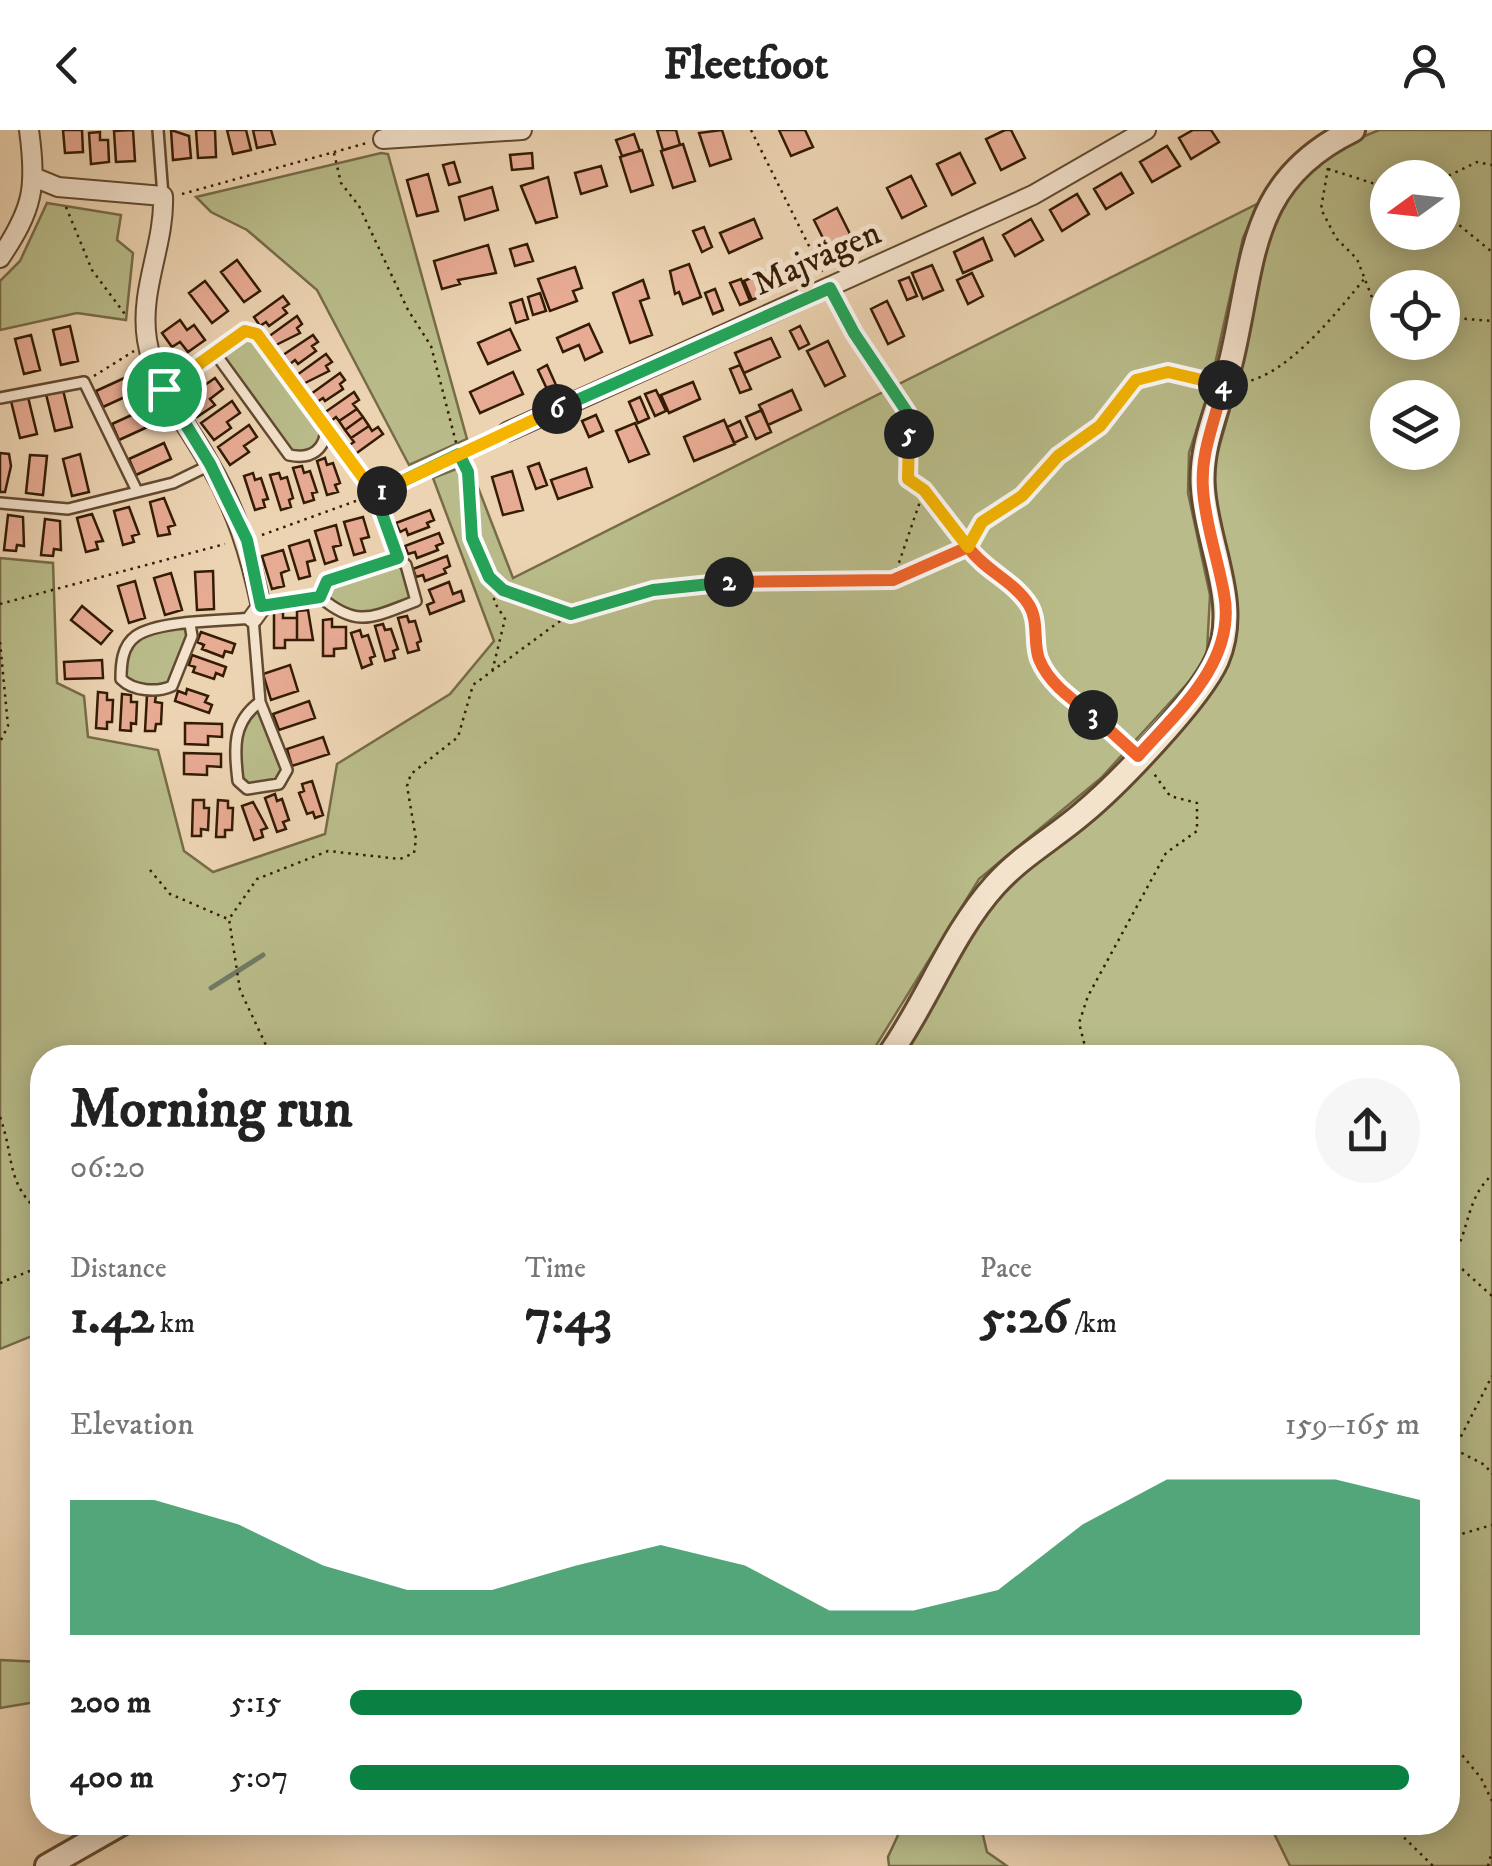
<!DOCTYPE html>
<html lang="en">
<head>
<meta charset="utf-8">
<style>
  :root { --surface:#fff; --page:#f6f6f6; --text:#222; --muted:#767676; --accent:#0b8043 }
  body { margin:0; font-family:"IM FELL DW Pica",serif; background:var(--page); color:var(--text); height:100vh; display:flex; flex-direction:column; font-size:38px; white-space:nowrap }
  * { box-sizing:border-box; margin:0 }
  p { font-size:32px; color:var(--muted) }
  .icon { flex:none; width:55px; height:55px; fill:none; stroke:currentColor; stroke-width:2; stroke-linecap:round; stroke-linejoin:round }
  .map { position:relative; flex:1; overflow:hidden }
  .details { position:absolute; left:30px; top:915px; width:1430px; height:790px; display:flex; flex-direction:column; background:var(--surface); border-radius:40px; box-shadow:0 5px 25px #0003 }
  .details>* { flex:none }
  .needle { width:65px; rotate:255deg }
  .controls { position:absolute; left:1370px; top:30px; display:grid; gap:20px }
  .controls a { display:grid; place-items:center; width:90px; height:90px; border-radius:50%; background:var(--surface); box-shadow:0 5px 25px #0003; font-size:50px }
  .pin { position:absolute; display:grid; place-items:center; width:85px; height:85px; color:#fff; margin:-42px; border:5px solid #fff; border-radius:50%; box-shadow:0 2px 10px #0007 }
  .km { position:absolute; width:50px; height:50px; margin:-25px; border-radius:50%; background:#222; color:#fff; font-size:28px; line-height:50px; text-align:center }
  .round { display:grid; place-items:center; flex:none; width:105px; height:105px; border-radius:52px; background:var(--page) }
  .headline { display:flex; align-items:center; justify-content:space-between; height:170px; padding:0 40px }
  h1 { font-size:55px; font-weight:700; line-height:75px }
  .metrics { display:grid; grid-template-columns:repeat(3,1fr); gap:15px; height:170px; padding:10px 40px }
  .metrics div { display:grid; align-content:center }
  .metrics b { font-size:50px; font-weight:700 }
  .metrics small { font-size:28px; font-weight:400 }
  .metrics p { font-size:28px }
  .chart { height:280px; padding:20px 40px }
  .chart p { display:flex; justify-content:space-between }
  .chart svg { width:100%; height:180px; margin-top:10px; fill:var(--accent); opacity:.7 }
  ul { padding:0 40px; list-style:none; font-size:32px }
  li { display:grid; grid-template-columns:160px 120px 1fr; align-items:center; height:75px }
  li i { height:25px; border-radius:12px; background:var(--accent) }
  header { display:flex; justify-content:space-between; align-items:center; height:130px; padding:0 40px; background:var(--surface); font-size:45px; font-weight:700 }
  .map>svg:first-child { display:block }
  .green { fill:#b9bc8a; stroke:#766c48; stroke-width:2.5; fill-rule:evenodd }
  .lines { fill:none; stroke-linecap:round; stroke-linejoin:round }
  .stream { stroke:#717a67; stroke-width:5 }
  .building { fill:#e7ab93; stroke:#341c05; stroke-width:2.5 }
  .service-casing { stroke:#624a30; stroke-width:14 }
  .minor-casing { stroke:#624a30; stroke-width:22 }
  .tertiary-casing { stroke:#624a30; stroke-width:28 }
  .path { stroke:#341c05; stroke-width:2.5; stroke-dasharray:2.5 5; stroke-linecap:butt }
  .service { stroke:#f3e2cc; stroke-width:9 }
  .minor { stroke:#f3e2cc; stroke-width:18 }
  .tertiary { stroke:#f3e2cc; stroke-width:22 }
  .split-1-casing { stroke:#fff; stroke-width:20 }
  .split-2-casing { stroke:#fff; stroke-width:20 }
  .split-3-casing { stroke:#fff; stroke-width:20 }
  .split-4-casing { stroke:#fff; stroke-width:20 }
  .split-5-casing { stroke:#fff; stroke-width:20 }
  .split-6-casing { stroke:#fff; stroke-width:20 }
  .split-7-casing { stroke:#fff; stroke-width:20 }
  .split-1 { stroke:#22a559; stroke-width:12 }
  .split-2 { stroke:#22a559; stroke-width:12 }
  .split-3 { stroke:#f0652b; stroke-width:12 }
  .split-4 { stroke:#f0652b; stroke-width:12 }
  .split-5 { stroke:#f5b400; stroke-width:12 }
  .split-6 { stroke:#22a559; stroke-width:12 }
  .split-7 { stroke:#f5b400; stroke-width:12 }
  .labels { text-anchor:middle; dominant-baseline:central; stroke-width:10; stroke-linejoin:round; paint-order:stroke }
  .street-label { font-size:35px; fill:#341c05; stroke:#f3e2cc }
</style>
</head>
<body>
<header><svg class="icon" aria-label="back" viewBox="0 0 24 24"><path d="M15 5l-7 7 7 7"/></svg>Fleetfoot<svg class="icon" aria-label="person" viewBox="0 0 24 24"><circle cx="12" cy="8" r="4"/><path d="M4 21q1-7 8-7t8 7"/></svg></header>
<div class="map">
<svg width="1492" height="1736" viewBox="0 0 1492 1736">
  <rect width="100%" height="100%" fill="#ecd3b1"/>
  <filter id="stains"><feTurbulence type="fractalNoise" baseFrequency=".002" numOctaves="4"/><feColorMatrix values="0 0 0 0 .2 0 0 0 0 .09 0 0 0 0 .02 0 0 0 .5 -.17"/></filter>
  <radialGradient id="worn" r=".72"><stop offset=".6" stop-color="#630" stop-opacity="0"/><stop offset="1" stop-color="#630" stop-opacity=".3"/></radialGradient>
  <path class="green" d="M1379 0H1492V1736H1290L1269 1693 1448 1692V928H898L992 770 1224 534 1209 353 1241 240 1260 115 1294 59 1329 21ZM1388 48H1442V102H1388ZM1388 158H1442V212H1388ZM1388 268H1442V322H1388Z
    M381 23 388 24 467 309 409 335 317 160 247 100 211 82 196 67Z
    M47 73 121 85 117 110 133 123 126 190 77 183 0 200V151L20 131Z
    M1259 73 1243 108 1209 261 1189 323 1188 363 1210 465 1207 522 1196 544 1101 648 979 749 869 927 42 928V1202L0 1219V428L53 433 57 553 84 566 88 607 158 620 184 721 213 742 325 704 337 634 450 564 494 511 433 348 469 334 513 448Z
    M245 201 257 204 326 296 318 321 289 325 215 223Z
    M398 428 406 435 416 471 364 489 320 467 327 451Z
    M190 494 192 506 172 556 161 561 121 549V528L135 506Z
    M260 572 287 640 279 654 247 659 238 651C234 622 236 590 260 572Z
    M0 1530 42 1532V1571L0 1578Z
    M904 1692 980 1693 987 1722 1007 1736H889L888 1727Z"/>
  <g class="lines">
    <path class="stream" d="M211 858 263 825"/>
  </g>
  <path class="building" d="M63 0H82L83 22 65 23Z
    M133 0 135 31 116 32 114 1Z
    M171 0 189 6 191 28 173 30Z
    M196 0H215L216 27 198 28Z
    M227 0H246L251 20 233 24Z
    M253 0H271L275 14 257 18Z
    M657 0H676L680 15 663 20Z
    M722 0 731 29 710 36 699 3Z
    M779 0H805L813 17 791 26Z
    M1005 0H1011L1025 28 1001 40 986 9Z
    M1193 0H1211L1219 12 1191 29 1179 8Z
    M100 2V10H108L109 32 91 34 89 3Z
    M634 4 640 21 622 26 616 10Z
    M683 14 695 51 673 58 661 21Z
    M1167 16 1180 36 1152 52 1140 32Z
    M642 20 653 55 631 62 620 27Z
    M532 23 533 38 512 40 510 25Z
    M960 23 975 53 952 65 937 34Z
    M454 32 460 52 449 55 443 35Z
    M601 36 607 56 581 64 575 43Z
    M1121 43 1133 63 1106 79 1094 59Z
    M428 44 438 81 417 86 407 50Z
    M911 46 926 76 902 88 887 58Z
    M548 47 557 87 536 93 521 56Z
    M492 57 498 80 465 90 459 67Z
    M1077 64 1089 84 1062 101 1050 80Z
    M837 78 852 108 829 120 814 90Z
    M754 89 762 108 729 123 720 103Z
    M1031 89 1043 110 1015 126 1003 105Z
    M704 97 712 117 702 122 693 101Z
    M983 108 992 130 963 143 954 122Z
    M527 114 533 131 515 136 510 119Z
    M488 115 496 143 458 150 460 154 442 159 434 131Z
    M237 130 260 161 244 172 221 142Z
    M689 134 701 167 683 174 679 162 675 164 670 141Z
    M932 135 943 160 923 169 912 143Z
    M575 137 582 158 573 161 577 171 550 181 538 149Z
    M776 137 784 156 752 170 744 151Z
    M972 143 983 166 968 174 957 150Z
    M909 147 917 166 907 170 899 151Z
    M741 149 750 171 740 175 730 153Z
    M643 150 649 168 640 171 652 205 630 213 613 163Z
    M205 151 228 181 212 193 189 163Z
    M715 159 723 180 713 184 705 163Z
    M540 163 546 181 533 185 528 167Z
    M283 166 289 174 283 178 287 183 269 196 266 192 260 196 254 187Z
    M522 169 528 189 516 193 510 173Z
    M887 171 904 206 888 214 871 179Z
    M297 186 302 194 297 198 300 203 274 216 268 207Z
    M180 190 187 200 194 195 205 210 188 222 180 212 172 217 162 203Z
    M589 194 602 222 585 230 579 215 563 222 557 208Z
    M70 196 78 231 61 235 53 200Z
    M800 196 809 214 799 219 790 201Z
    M510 199 520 220 488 234 478 213Z
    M31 205 40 240 24 244 15 209Z
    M313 205 318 212 312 216 316 221 298 234 295 230 290 234 283 225Z
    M771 208 780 227 744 243 735 223Z
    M828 211 845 246 825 256 807 221Z
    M326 224 332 232 326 236 329 241 303 254 297 245Z
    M547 235 556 255 547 259 538 240Z
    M740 235 751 259 740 263 730 239Z
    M513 242 523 264 480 283 470 262Z
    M340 243 345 250 340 254 343 259 325 271 323 268 317 272 311 264Z
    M131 245 138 261 103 277 96 261Z
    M215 248 223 259 210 269 215 275 197 287 185 269Z
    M693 252 700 269 669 283 661 265Z
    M63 260 72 297 55 301 46 264Z
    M656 260 666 281 655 286 645 264Z
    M792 260 801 280 768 295 759 275Z
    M354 262 359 270 353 274 357 279 339 291 336 287 330 292 324 283Z
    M28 267 37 304 20 308 11 271Z
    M640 267 649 288 638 293 629 272Z
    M232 271 240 283 227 292 231 298 214 310 201 293Z
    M147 278 154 294 119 310 112 294Z
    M357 279 363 287 345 300 339 291Z
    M762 280 771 302 756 309 746 287Z
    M596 285 603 301 589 307 582 291Z
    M363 287 369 296 351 308 345 300Z
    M724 290 735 314 694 331 684 307Z
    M740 291 747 307 734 313 727 297Z
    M635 293 649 324 629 332 616 301Z
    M249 295 257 307 244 316 249 322 230 335 218 317Z
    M369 296 372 301 378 297 383 304 354 325 348 316 354 312 351 308Z
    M164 313 171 329 136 345 129 329Z
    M0 323 9 324 11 336 5 362H0Z
    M80 324 89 362 72 366 63 329Z
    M30 325 47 326 43 365 26 363Z
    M325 328 327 335 333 333 340 353 335 355 338 362 327 365 317 331Z
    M539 333 547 355 536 359 528 337Z
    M302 336 304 343 310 341 317 362 312 363 314 370 304 373 293 338Z
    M586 338 592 357 558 369 551 350Z
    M512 341 523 380 503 385 492 347Z
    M253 343 255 350 261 348 268 369 263 370 265 377 255 380 244 346Z
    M279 343 281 349 287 347 293 368 289 370 291 377 281 380 270 345Z
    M164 368 175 395 168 397 170 404 158 406 150 372Z
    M129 377 139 404 132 406 134 412 123 415 114 381Z
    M430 380 434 390 427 393 429 397 408 405 406 399 400 402 396 393Z
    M92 384 103 411 96 412 98 419 86 422 77 388Z
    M8 385 23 387 24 416 17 415 16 421 4 420Z
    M363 387 369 407 361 409 365 422 354 425 344 392Z
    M45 389 60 391 61 420 54 419 53 426 41 425Z
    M336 395 341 415 333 417 337 430 325 434 315 401Z
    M439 403 443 413 436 416 438 420 417 428 415 422 408 424 405 416Z
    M309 410 315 430 307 432 310 446 299 449 289 416Z
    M283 420 289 440 281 443 284 456 272 459 262 426Z
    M447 426 450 436 444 439 446 443 425 451 423 445 416 447 413 439Z
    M213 441 214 479 197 480 195 442Z
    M171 443 182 480 165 485 154 448Z
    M135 451 145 488 129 493 118 456Z
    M449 452 453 464 461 461 464 471 430 484 427 475 434 472 429 460Z
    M82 476 112 501 101 514 71 490Z
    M308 480 313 510H297V481Z
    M274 482H283V488H297V510H285V518H274Z
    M407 486 409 492 415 491 421 511 417 513 419 520 408 523 398 488Z
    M332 489V497H346V518L334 519V526H323V490Z
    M383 494 385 500 391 499 398 519 393 521 395 528 385 531 375 496Z
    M360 500 362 507 368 505 375 526 370 528 372 534 362 538 351 503Z
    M201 502 235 514 232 523 225 521 223 527 202 519 204 515 197 512Z
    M192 525 226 537 223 546 216 543 214 549 193 542 195 537 189 535Z
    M102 530 103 548 65 549 64 532Z
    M290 535 298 561 271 570 263 544Z
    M187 559 208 566 205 572 212 575 209 583 175 571 178 561 186 564Z
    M98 562 107 563V570H113L112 592H107V599L96 598Z
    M122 564 131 565V572H137L136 594 131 593V601L120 600Z
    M147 565H156L155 572 162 573 161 594H156L155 601H145Z
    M309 571 315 588 279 600 273 584Z
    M185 593 222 594V607L208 606V615L185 614Z
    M323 607 329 624 292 636 287 619Z
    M184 623 221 624V637L207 636V645L184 644Z
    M312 651 323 685 315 688 313 682 307 684 299 663 304 661 302 654Z
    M275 664 277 671 282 669 289 690 283 692 286 699 277 702 265 668Z
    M193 670H204V678H209L208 700 201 699V706H192Z
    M218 670 228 671V678H233L232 700H225V707H216Z
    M253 672 267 698 261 700 263 707 254 710 242 676Z"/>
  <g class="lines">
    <defs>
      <path id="service" d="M158 0 163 66
        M164 259 245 201 257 204 326 296C326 319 312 330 289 325L215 223
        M0 268 84 252 137 361
        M0 373 68 379 173 353 210 335
        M261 477 320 467C358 499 373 487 416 471L406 435 398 428 327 451 320 467
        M190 494 192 506 172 556C157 563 133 561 121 549 121 534 122 516 136 506 159 490 224 491 253 488L260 572C232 592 234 619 238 651L247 659 279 654 287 640 260 572"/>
      <path id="minor" d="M383 9 522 0
        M36 48 58 57 163 66C165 115 139 159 147 210 154 256 187 293 209 333 236 379 250 424 261 477L253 488
        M0 128C33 79 37 58 29 0
        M507 302 1033 65 1146 0"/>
      <path id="tertiary" d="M887 928C927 873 950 805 995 755 1021 726 1054 708 1083 683 1118 654 1199 570 1217 530 1241 474 1207 416 1203 359 1199 313 1222 272 1232 227 1255 129 1248 51 1353 0
        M47 1736 124 1692"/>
    </defs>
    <use href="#service" class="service-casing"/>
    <use href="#minor" class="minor-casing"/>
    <use href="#tertiary" class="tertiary-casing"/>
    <path class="path" d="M751 0 822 142
      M334 23 341 53 359 76 408 180 431 216 459 324 468 342 472 408 482 422 495 473 505 489 492 542
      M1328 38 1321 79 1336 108 1357 129 1373 170 1388 175
      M1328 39 1388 58
      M1442 49 1477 32 1492 35
      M182 64 367 13
      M66 77 92 140 127 187
      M1442 81 1492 122
      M1442 187 1492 191
      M94 246 134 221
      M1244 252C1288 245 1338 181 1365 148
      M336 310 375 364 393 416
      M262 405 375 364 494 308
      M490 448 503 460 568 482
      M893 450 968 417 925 362
      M0 474 225 414
      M0 512 8 596 0 612
      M1125 614C1098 589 1050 563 1039 527 1033 510 1039 489 1029 474 1012 450 985 441 968 417L982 392 1023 365 1058 326 1100 296 1136 250 1168 242 1207 251
      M150 740 170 764 228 789
      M272 928 240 860 229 789 257 749 328 721 400 729 414 723 416 709 407 656 411 644 458 607 473 555 571 483 653 459 751 450H893L924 360 907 349V282L837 171
      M1088 928 1079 893 1088 866 1166 723 1197 701V673L1170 666 1152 641
      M0 987C15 1028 5 1054 42 1084
      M1451 1129 1492 1166
      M1448 1130C1470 1110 1463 1071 1492 1045
      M0 1153 42 1136
      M1448 1316 1485 1335 1492 1344
      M1454 1320 1492 1246
      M1448 1408 1492 1395
      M1448 1608 1481 1648 1492 1671
      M1388 1692 1433 1736
      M1488 1736 1492 1721"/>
    <use href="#service" class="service"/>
    <use href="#minor" class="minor"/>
    <use href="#tertiary" class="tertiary"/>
  </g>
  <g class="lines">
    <defs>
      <path id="split-1" d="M164 259 210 334 247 410 261 476 320 467 327 451 398 428 375 364 382 361"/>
      <path id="split-2" d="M382 361 459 324 468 342 472 408 489 447 503 460 571 484 653 460 729 452"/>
      <path id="split-3" d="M729 452 893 450 968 417C985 441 1013 450 1029 475 1039 491 1033 513 1039 529 1049 554 1073 570 1093 585"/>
      <path id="split-4" d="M1093 585 1138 626C1178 581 1237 531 1224 464 1218 429 1205 394 1203 359 1200 322 1216 289 1223 255"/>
      <path id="split-5" d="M909 304 908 349 924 360 968 417 982 392 1022 366 1058 326 1100 296 1136 250 1168 242 1223 255"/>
      <path id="split-6" d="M557 279 830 158 854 203 907 282 909 304"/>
      <path id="split-7" d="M164 259 245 201 257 204 375 364 557 279"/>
    </defs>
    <use href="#split-1" class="split-1-casing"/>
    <use href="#split-2" class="split-2-casing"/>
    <use href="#split-3" class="split-3-casing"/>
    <use href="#split-4" class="split-4-casing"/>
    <use href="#split-5" class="split-5-casing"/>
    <use href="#split-6" class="split-6-casing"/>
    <use href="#split-7" class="split-7-casing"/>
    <use href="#split-1" class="split-1"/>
    <use href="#split-2" class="split-2"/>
    <use href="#split-3" class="split-3"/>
    <use href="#split-4" class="split-4"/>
    <use href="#split-5" class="split-5"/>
    <use href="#split-6" class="split-6"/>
    <use href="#split-7" class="split-7"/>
  </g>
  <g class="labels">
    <g class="street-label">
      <text transform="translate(817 129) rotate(-24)">Majvägen</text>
    </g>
  </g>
  <rect width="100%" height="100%" filter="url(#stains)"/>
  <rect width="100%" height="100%" fill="url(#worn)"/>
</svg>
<div class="controls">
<a><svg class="needle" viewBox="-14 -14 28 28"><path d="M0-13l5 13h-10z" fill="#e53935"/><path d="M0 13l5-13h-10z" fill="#767676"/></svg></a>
<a><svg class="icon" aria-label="locate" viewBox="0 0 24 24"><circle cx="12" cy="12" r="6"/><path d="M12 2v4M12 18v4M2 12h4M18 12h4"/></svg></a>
<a><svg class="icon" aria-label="layers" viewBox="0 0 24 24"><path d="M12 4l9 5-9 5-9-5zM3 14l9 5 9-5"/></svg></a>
</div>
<div class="pin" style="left:164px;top:259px;background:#1e9e55"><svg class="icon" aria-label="arrive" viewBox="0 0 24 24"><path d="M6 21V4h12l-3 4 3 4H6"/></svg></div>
<b class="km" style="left:382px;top:361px">1</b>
<b class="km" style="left:729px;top:452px">2</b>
<b class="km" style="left:1093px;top:585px">3</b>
<b class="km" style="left:1223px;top:255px">4</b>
<b class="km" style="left:909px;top:304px">5</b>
<b class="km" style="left:557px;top:279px">6</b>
<section class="details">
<div class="headline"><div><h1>Morning run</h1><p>06:20</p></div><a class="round"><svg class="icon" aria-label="share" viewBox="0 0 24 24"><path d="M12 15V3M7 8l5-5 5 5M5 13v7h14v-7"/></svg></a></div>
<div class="metrics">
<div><p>Distance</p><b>1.42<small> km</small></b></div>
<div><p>Time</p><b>7:43</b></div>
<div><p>Pace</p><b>5:26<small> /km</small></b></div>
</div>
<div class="chart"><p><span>Elevation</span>159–165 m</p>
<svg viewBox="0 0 160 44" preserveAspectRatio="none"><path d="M0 44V11L10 11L20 17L30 27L40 33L50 33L60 27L70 22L80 27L90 38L100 38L110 33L120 17L130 6L140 6L150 6L160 11V44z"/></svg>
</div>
<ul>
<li><b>200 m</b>5:15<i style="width:89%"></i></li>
<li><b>400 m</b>5:07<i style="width:99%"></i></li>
</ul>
</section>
</div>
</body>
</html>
